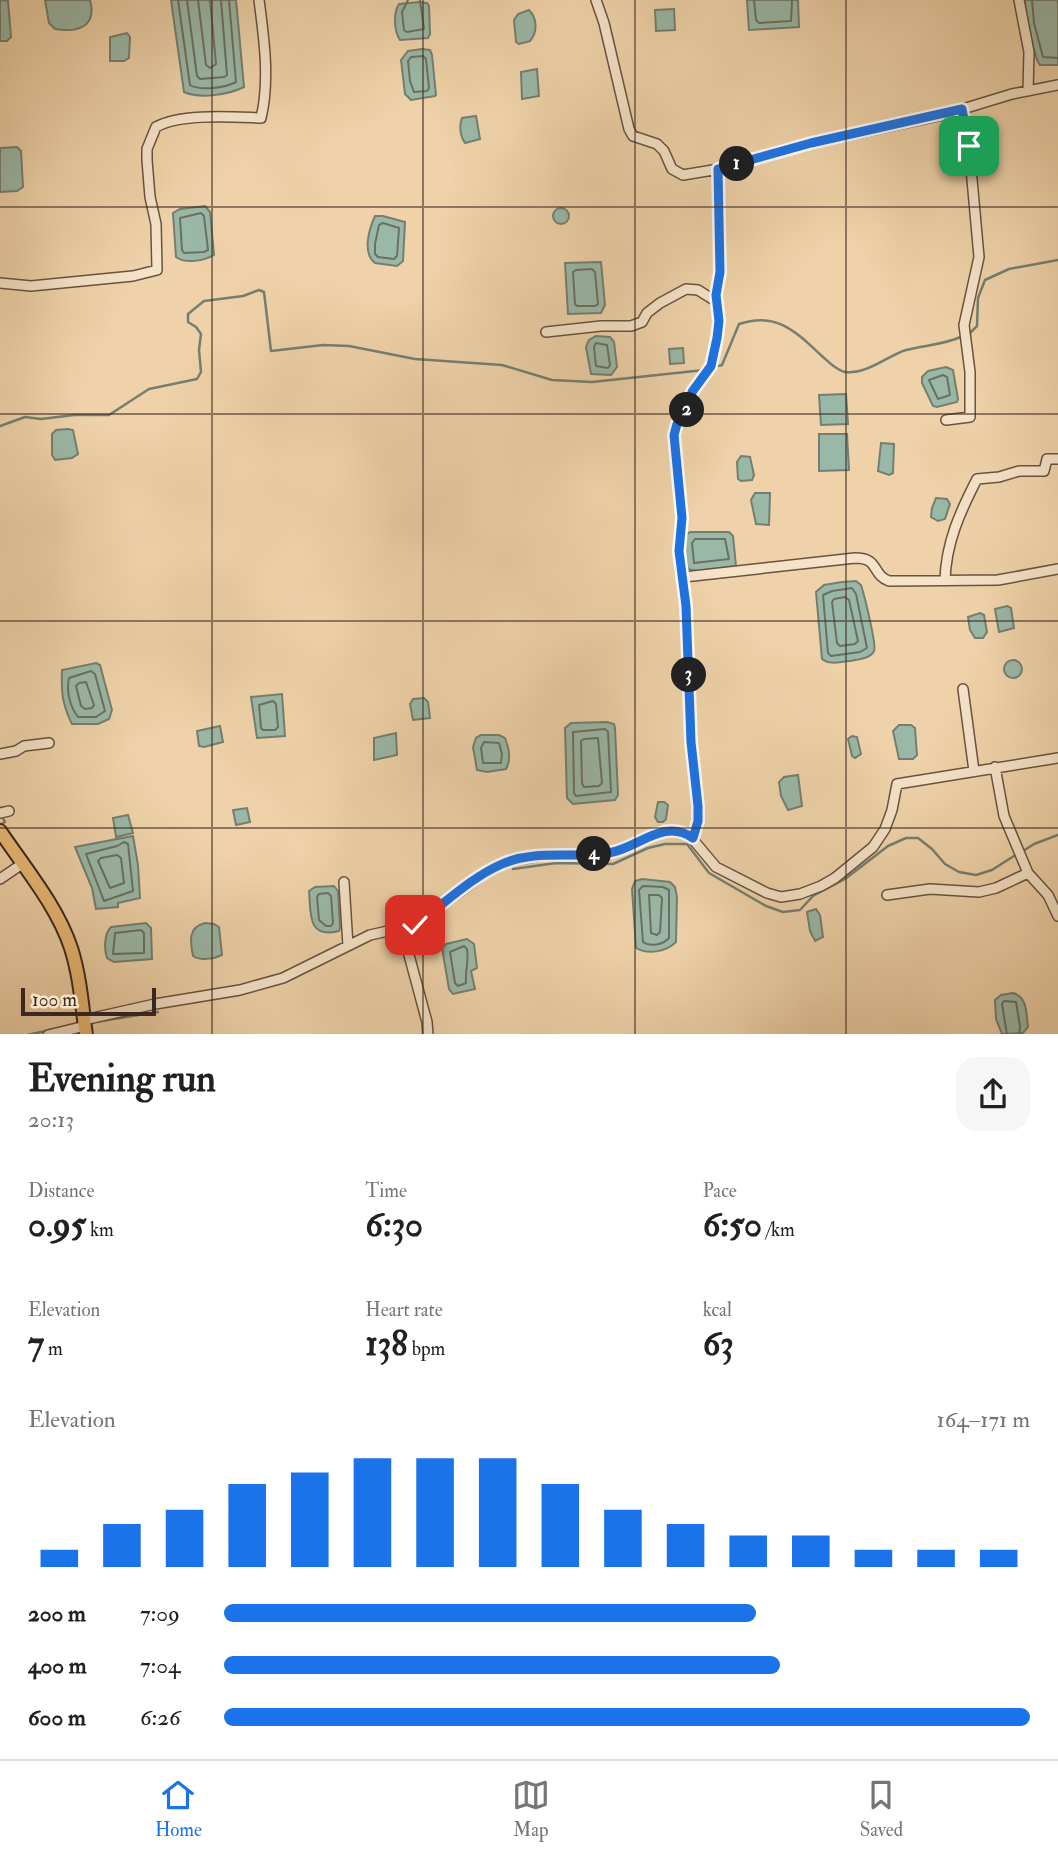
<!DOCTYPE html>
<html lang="en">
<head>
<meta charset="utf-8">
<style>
  :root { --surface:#fff; --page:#f6f6f6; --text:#202124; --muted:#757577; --line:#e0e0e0; --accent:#1a73e8 }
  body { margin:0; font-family:"IM FELL Double Pica",serif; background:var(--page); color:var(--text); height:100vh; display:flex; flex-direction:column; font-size:26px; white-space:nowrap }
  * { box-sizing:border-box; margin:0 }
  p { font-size:23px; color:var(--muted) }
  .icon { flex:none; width:38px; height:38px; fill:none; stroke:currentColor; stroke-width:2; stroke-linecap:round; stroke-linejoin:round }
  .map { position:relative; height:1034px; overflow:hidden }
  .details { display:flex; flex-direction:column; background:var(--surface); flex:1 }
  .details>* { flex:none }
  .scale { position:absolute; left:21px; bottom:18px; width:135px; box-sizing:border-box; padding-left:7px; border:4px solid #3b291f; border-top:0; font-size:19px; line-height:24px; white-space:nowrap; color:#3b291f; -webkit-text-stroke:5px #f5e2c7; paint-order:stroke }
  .pin { position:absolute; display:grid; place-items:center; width:60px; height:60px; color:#fff; margin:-30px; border-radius:14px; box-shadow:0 4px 10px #0006 }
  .km { position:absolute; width:35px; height:35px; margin:-18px; border-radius:50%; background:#222; color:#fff; font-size:19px; line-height:35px; text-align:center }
  .round { display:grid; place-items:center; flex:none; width:74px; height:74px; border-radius:21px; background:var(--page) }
  .summary { display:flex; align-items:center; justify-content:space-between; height:119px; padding:0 28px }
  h1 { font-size:38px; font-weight:700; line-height:52px }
  .figures { display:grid; grid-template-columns:repeat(3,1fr); gap:10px; height:119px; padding:7px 28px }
  .figures div { display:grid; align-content:center }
  .figures b { font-size:35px; font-weight:700 }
  .figures small { font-size:19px; font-weight:400 }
  .figures p { font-size:19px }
  .chart { height:196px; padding:14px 28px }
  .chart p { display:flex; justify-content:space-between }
  .chart svg { width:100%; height:126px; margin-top:7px; stroke:var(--accent); stroke-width:6 }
  ul { padding:0 28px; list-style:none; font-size:23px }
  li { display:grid; grid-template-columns:112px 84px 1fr; align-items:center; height:52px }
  li i { height:18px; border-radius:9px; background:var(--accent) }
  .menu { display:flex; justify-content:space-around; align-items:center; height:98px; border-top:2px solid var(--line); background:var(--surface); font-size:19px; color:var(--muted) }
  .menu a { display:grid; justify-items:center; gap:4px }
  .menu .active { color:var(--accent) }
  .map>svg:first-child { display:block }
  .water { fill:#9ab8a7; stroke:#747f71; stroke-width:2 }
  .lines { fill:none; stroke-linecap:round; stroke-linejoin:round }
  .shore { stroke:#6a7063; stroke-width:2 }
  .stream { stroke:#747f71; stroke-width:2.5 }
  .minor-casing { stroke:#685342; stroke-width:12 }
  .major-casing { stroke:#3b291f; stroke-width:16 }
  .minor { stroke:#f5e2c7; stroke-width:9 }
  .major { stroke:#e8b974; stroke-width:12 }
  .route-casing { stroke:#fff; stroke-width:14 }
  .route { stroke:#1a73e8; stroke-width:9 }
  .grid { fill:none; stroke:#3b291f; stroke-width:2; stroke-opacity:0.55 }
</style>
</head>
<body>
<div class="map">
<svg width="1058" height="1035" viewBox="0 0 1058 1035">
  <rect width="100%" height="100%" fill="#efd2a9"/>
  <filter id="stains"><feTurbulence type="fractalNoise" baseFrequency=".00286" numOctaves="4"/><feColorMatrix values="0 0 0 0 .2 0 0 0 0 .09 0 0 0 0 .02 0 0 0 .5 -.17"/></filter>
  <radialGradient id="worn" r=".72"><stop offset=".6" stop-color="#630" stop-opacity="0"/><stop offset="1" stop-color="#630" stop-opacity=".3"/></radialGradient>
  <path class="water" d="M0 0 8 1 11 37 7 41H0Z
    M45 0H90C97 26 79 33 55 29L49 23Z
    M171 0H236L244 87C228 95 200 99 184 92Z
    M747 0H798L799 27 749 30Z
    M1025 0H1058V65H1040L1037 60 1026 21Z
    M419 2 427 3 429 6 430 34 428 38 400 40C394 31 393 13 399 4Z
    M674 9 675 30 656 31 655 10Z
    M529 10C537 18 538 32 530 41L519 44 516 42 514 20 518 14Z
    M127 33 130 37 129 58 124 61H110V37Z
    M422 49 430 50 432 55 436 95 435 96 411 100 405 94 401 60 408 51Z
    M537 69 539 96 522 99 521 72Z
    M476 116 480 139 465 143C460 136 459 126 462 118Z
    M17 147 21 151 23 187 17 191 0 192V148Z
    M205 206 210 212 214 255C204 261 185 264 176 257L173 213 180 209Z
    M553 216a8 8 0 1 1 16 0a8 8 0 1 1-16 0Z
    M375 216H383L405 222 403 261 397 266 375 263C362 253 369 229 375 216Z
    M601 262 605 305 601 313 568 314 565 263Z
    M596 336 610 337 614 342 617 367 611 375 591 374 586 347 589 340Z
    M683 348 684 363 670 364 669 349Z
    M946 367 953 370 958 399 957 402 937 407 933 406 922 383V377L928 371Z
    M846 394 848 424 821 425 819 395Z
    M68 429 73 430 78 454 72 458 55 460 52 455V434L56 430Z
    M819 434H847L849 470 819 471Z
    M881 443 894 444 893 473 889 475 878 471Z
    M741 456 750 457 754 475 752 480 741 481 738 479 737 462Z
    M755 493H770L769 525 756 524 751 500Z
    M936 498 947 499 950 504 945 519 938 521 931 517 932 508Z
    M690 532H729L733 536 736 566 697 571 688 569 684 553 686 535Z
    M842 582 856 581 861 585C864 594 877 646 874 651 871 659 856 660 849 661 839 662 829 665 822 659L816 592 824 585Z
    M1007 606 1011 608 1014 628 999 632 995 609Z
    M980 613 984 615 987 632 983 638H975L970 630 968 617Z
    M1004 669a9 9 0 1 1 18 0a9 9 0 1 1-18 0Z
    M96 663 100 665 112 710 109 719 98 724H72C62 704 61 691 62 670Z
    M282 694 285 736 257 738 251 697Z
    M424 698 428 702 430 718 413 720 410 704 413 699Z
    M607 722 614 724 615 728 618 795 615 800 573 804 567 798 565 728 571 723Z
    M899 725H911L915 728 917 755 913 759H899L893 731Z
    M220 726 223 742 204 747 199 746 197 731Z
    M396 733 397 755 374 760V738Z
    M481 735H499L505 738C509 748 512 759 506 769L487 772 477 770 473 747 476 738Z
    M852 736 857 737 861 754 855 758 852 756 848 739Z
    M798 775 802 806 788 810 781 796 779 782 784 777Z
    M658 802H664L668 805 666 819 663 822H658L655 817Z
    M247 808 250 822 236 825 233 810Z
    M128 815 133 833 116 837 113 818Z
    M133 836 138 865 140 898 118 903V907L96 909 92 888 75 847Z
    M642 879 670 882 675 887 677 897 676 942C666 952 648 955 636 948L632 889 635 881Z
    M334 886 338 891 340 928 339 931C307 939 311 914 309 891L315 887Z
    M816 909 820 915 823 937 815 941 810 931 807 912Z
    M146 923 151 928 152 959 114 962 107 958C104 949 104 934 111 927Z
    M205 923 214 924 219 927 222 955C214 959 200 961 193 956 190 941 188 927 205 923Z
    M467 939 474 944 477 968 471 971 475 989 453 994 449 989 442 948 446 944Z
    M1013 993C1028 997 1026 1014 1028 1027L1023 1033 1002 1034 996 1019 995 1000 1001 995Z"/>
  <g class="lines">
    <path class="shore" d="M178 0 190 85C200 91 225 88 236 82L229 0
      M187 0 197 76 200 79 224 77 227 75 221 0
      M198 0 206 65 210 68 216 64 210 0
      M408 0 402 12 404 30 407 32 424 29 420 0
      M754 0 756 20 759 23 791 21 792 0
      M1032 0 1034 23 1043 57 1058 58
      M423 56 426 59 429 88 427 91 414 92 410 81 408 61 411 57Z
      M201 213 204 216 208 250 204 252 184 253 182 250 180 218Z
      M383 223 399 228 397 256 394 259 378 257 375 254V244L379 225Z
      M592 269 595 272 598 304 595 306H577L575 304 573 272 576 270Z
      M596 343 607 345 610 365 608 368 596 366 594 347Z
      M943 375 947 377 950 395 938 399 929 380Z
      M695 539H725L729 559 694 563 692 543Z
      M852 588 856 594 867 648 860 652 831 656 828 653 823 595 832 591Z
      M845 597 849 600 858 641 855 644 840 646 837 643 832 602 834 599Z
      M91 671 95 674 105 711 96 717H78C70 707 66 691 69 678Z
      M86 682 94 705 92 708 85 709 81 706 76 686 79 683Z
      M273 701 276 704 278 727 275 730H263L261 728 259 705Z
      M605 729 608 732 611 792 576 796 574 793 573 732Z
      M598 738 602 783 599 786 584 787 582 783 581 741 584 739Z
      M484 742 499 743 502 754 501 763H483L481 748Z
      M124 842 128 844 133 891 104 901 86 854 117 846Z
      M117 855 121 858 124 883 110 888 98 861 101 858Z
      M643 886 663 887 669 890V938C663 945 650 947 643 942L639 890Z
      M328 893 331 896 333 923 331 926H326L319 920 317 897 319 894Z
      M649 895H659L662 898 660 932 657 935 651 933Z
      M141 930 144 933V953L113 954 115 933Z
      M464 946 467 949C469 962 465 970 466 983L458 986 455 983 450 952Z
      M1007 1035 1002 1004 1004 1001 1016 1002 1020 1026 1019 1035"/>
    <path class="stream" d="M969 334 977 326 978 298 985 280 1009 269 1058 260
      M714 367 722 365 739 324C777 311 796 332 823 357 830 363 836 370 845 372 866 375 887 356 906 350 925 345 944 345 963 336
      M0 426 25 417 41 419 74 415H109L149 389 197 379 201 372 199 350 201 334 196 327 188 322V314L204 301 243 296 259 290 264 292 271 351 323 345 349 346 415 359 502 365 552 380 592 382 704 370
      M0 825 5 822 1 815
      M1023 851 1034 844 1058 835
      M513 869 556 863 613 864 648 848 665 844H687L709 873 766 906 783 912 800 910 813 896 845 879 888 846 906 838H918L932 849 945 864 959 872 976 875 992 870 1017 854
      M88 1023 158 1012
      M27 1035 65 1027"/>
    <defs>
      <path id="minor" d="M596 0 604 23 629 129 633 136 657 144 664 151 672 169 683 175 719 169 790 148 943 115 1012 94 1058 85
        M1019 0 1029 52 1028 91
        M0 283 31 286 133 276 157 270 156 224 150 197 147 160V149L156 127C180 113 233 117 261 118 270 80 264 38 259 0
        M546 332 601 326H631L642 322 647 313 660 303 686 289 698 290 717 302
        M946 420 970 417V372L964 325 979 257 969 146 962 109
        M684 577 855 558C880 558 871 574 889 581L998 580 1058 569
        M945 580C946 543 960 512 977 479L999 477 1019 471H1044L1047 459H1058
        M963 689 974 771
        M0 754 16 751 24 746 49 743
        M995 767 1004 816 1028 873 1048 895 1058 916
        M0 813 9 811
        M693 838 698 821V806L691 742 686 605 679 551 682 518 674 435 677 424 690 405 692 392 711 366 717 338 719 321 716 295 720 272 718 169
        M0 879 22 864
        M344 882 348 946
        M887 895 930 889 979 892 996 888 1028 873
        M402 929 427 1022 428 1035
        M84 1020 155 1004 240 990 283 978 370 935 415 925 481 876 508 861 541 856 614 852 661 831 677 832 690 836 716 867 767 893 781 897 800 894 821 886 835 878 873 847 885 829 892 810 897 784 1058 758
        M48 1035 85 1026"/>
      <path id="major" d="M0 831C25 868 57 906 71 948 80 976 82 1006 86 1035"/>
    </defs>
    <use href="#minor" class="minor-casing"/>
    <use href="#major" class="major-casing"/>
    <use href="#minor" class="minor"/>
    <use href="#major" class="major"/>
  </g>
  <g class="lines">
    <defs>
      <path id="route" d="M415 925C443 905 470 878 502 864 538 848 577 860 613 852 640 846 665 818 693 838L698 821V806L691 742 686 606 679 551 682 518 674 435 677 424 690 405 692 392 711 366 717 338 719 321 716 295 720 272 718 169 811 143 962 109 969 146"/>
    </defs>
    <use href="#route" class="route-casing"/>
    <use href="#route" class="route"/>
  </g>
  <path class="grid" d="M212 0V1035M423 0V1035M635 0V1035M846 0V1035M0 207H1058M0 414H1058M0 621H1058M0 828H1058"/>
  <rect width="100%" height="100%" filter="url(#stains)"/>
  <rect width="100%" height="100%" fill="url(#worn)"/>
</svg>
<div class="scale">100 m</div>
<div class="pin" style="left:969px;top:146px;background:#1e9e55"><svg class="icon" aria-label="arrive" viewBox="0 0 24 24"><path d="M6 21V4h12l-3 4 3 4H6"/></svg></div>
<div class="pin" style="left:415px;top:925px;background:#d93025"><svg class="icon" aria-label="check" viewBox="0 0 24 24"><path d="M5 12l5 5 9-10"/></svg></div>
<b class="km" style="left:737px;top:164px">1</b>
<b class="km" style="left:687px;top:410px">2</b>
<b class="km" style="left:689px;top:675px">3</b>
<b class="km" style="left:594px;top:854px">4</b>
</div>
<section class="details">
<div class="summary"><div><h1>Evening run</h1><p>20:13</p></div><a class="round"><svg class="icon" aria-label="share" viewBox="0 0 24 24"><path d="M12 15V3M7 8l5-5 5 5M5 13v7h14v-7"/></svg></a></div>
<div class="figures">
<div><p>Distance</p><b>0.95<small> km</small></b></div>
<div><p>Time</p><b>6:30</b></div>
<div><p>Pace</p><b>6:50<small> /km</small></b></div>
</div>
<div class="figures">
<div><p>Elevation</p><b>7<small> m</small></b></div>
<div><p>Heart rate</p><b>138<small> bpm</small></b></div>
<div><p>kcal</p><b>63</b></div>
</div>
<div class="chart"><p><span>Elevation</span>164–171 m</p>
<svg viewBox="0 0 160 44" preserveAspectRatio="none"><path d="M5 44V38M15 44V29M25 44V24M35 44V15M45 44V11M55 44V6M65 44V6M75 44V6M85 44V15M95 44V24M105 44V29M115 44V33M125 44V33M135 44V38M145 44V38M155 44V38"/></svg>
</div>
<ul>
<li><b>200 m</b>7:09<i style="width:66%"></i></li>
<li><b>400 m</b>7:04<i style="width:69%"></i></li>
<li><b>600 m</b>6:26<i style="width:100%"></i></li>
</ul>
</section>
<nav class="menu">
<a class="active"><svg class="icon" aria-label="home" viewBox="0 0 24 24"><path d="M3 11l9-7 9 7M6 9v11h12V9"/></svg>Home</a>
<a><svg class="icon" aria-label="map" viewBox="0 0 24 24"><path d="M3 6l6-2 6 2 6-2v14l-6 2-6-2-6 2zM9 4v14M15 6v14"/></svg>Map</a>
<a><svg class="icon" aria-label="saved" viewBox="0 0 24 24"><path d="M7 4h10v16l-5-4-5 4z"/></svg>Saved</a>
</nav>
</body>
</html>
